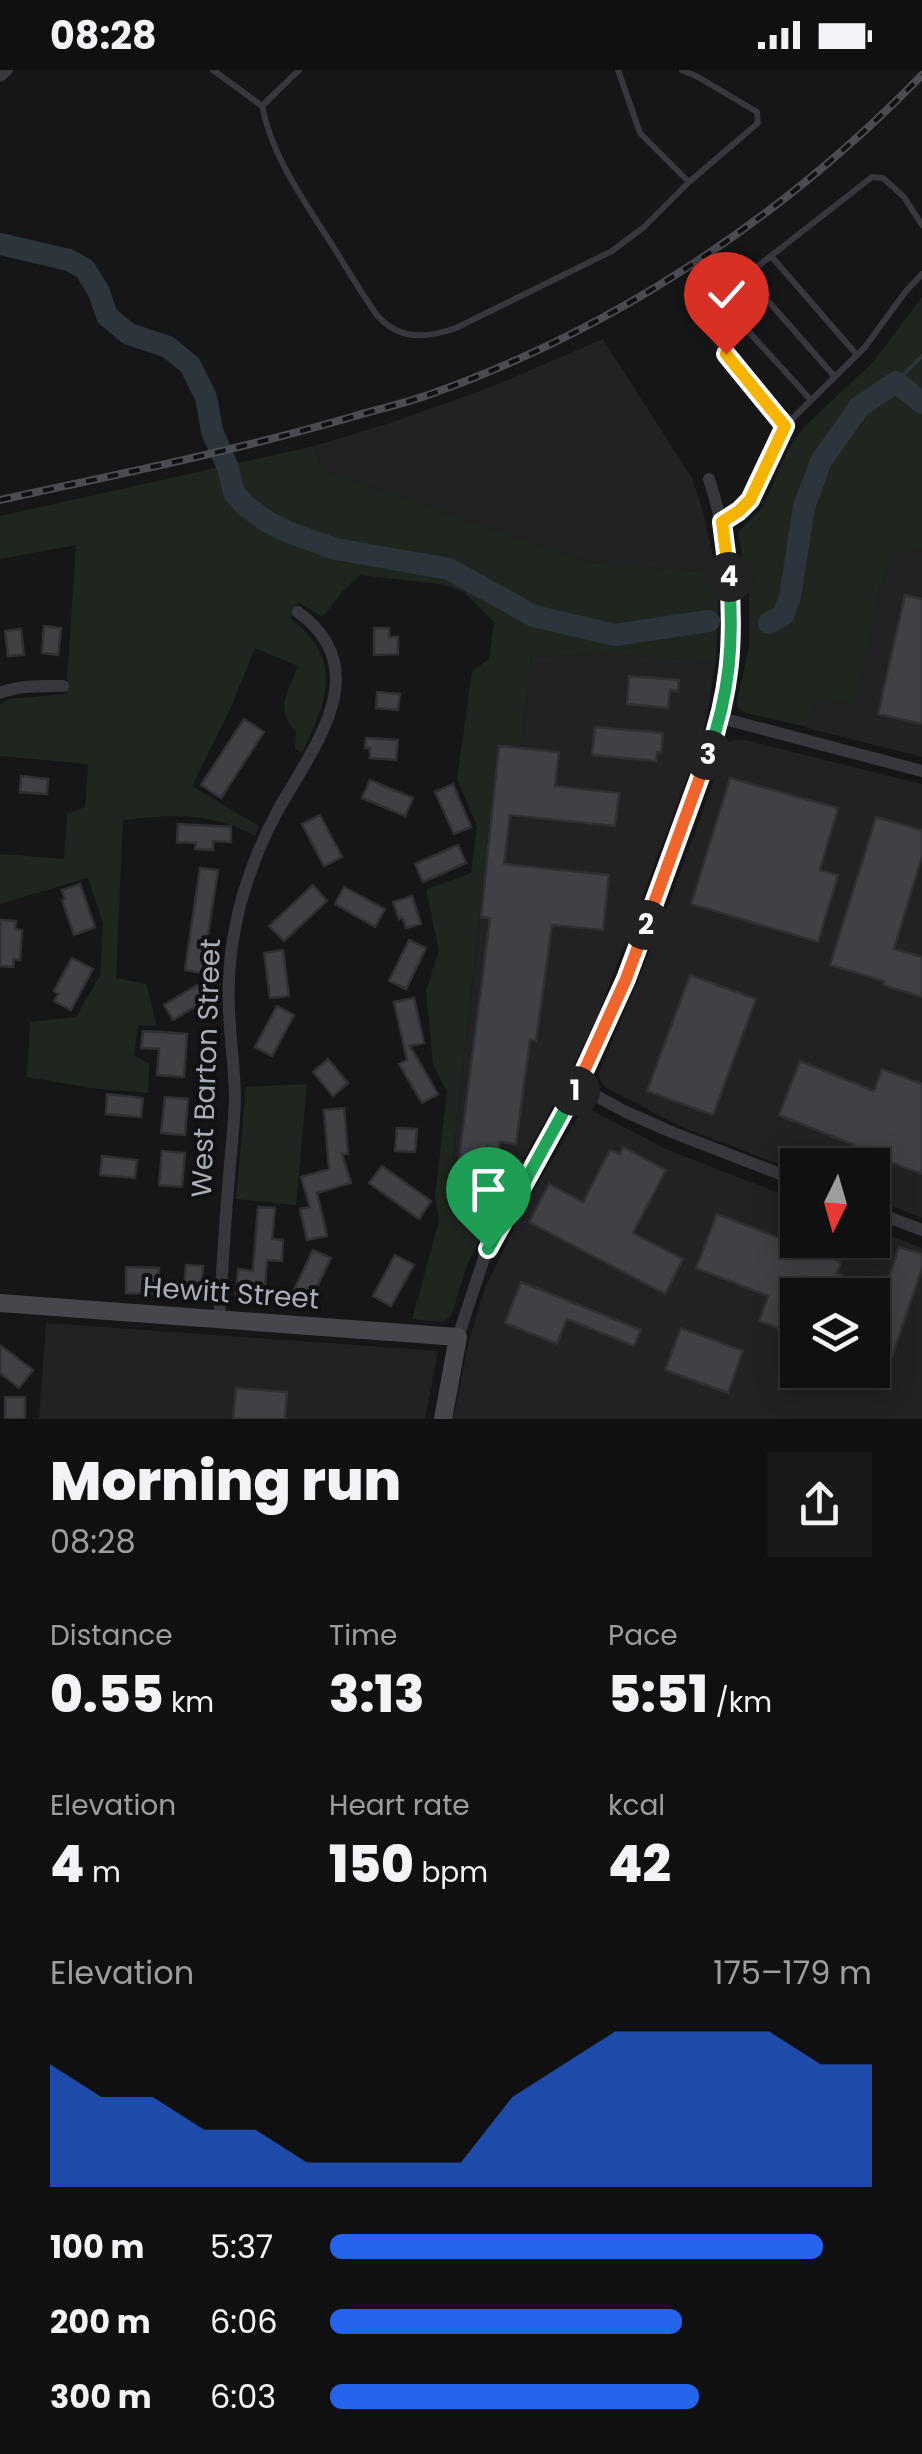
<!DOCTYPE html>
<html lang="en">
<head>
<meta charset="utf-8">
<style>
  :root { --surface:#101012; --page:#19191b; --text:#f1f3f6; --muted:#9c9d9f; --line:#303032; --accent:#2563eb }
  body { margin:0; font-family:Poppins,sans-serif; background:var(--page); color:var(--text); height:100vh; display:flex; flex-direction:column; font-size:38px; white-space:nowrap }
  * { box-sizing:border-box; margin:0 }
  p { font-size:32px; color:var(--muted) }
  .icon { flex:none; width:55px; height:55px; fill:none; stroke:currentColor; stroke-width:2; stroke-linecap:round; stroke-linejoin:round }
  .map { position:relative; height:1349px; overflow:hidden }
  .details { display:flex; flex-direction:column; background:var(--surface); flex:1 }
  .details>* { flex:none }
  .needle { width:65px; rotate:185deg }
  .tools { position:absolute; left:780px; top:1078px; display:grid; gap:20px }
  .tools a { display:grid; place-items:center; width:110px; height:110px; border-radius:0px; background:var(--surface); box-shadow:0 5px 25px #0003,0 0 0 2px var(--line); font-size:50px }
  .pin { position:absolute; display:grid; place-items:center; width:85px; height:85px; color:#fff; margin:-102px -42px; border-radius:50% 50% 50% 0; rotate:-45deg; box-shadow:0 0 10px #0007 }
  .pin .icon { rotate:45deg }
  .km { position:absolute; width:50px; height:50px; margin:-25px; border-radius:50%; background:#222; color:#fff; font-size:28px; line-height:50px; text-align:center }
  .round { display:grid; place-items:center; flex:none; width:105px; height:105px; border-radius:0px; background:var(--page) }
  .summary { display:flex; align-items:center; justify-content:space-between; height:170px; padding:0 50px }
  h1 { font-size:55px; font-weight:800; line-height:75px }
  .stats { display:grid; grid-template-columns:repeat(3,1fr); gap:15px; height:170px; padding:10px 50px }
  .stats div { display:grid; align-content:center }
  .stats b { font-size:50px; font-weight:800 }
  .stats small { font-size:28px; font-weight:400 }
  .stats p { font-size:28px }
  .chart { height:280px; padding:20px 50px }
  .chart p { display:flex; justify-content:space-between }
  .chart svg { width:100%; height:180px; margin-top:10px; fill:var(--accent); opacity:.7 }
  ul { padding:0 50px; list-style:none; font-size:32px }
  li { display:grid; grid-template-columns:160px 120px 1fr; align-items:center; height:75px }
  li i { height:25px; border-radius:12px; background:var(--accent) }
  .status { display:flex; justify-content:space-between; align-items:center; height:70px; padding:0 50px; background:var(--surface); direction:ltr }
  .status svg { height:28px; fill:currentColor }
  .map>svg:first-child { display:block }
  .built { fill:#222225; fill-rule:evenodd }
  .green { fill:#1e261f }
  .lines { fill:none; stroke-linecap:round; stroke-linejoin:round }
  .stream { stroke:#2c353c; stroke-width:4 }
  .river { stroke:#2c353c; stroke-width:22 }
  .building { fill:#404145; stroke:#303034; stroke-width:2.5 }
  .lane { stroke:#37383d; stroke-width:6 }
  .street { stroke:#37383d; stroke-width:12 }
  .secondary { stroke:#45474d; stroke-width:18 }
  .rail-casing { stroke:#4a4c52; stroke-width:8 }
  .rail { stroke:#111113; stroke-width:4; stroke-dasharray:11; stroke-linecap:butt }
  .split-1-casing { stroke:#fff; stroke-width:20 }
  .split-2-casing { stroke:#fff; stroke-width:20 }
  .split-3-casing { stroke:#fff; stroke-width:20 }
  .split-4-casing { stroke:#fff; stroke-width:20 }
  .split-5-casing { stroke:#fff; stroke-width:20 }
  .split-6-casing { stroke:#fff; stroke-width:20 }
  .split-1 { stroke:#22a559; stroke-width:12 }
  .split-2 { stroke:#f0652b; stroke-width:12 }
  .split-3 { stroke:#f0652b; stroke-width:12 }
  .split-4 { stroke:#22a559; stroke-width:12 }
  .split-5 { stroke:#f5b400; stroke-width:12 }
  .split-6 { stroke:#f5b400; stroke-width:12 }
  .labels { text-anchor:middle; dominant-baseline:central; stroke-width:8; stroke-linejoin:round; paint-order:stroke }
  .street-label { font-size:28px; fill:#a8adb8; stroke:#111113 }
</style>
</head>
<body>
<div class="status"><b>08:28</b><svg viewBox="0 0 49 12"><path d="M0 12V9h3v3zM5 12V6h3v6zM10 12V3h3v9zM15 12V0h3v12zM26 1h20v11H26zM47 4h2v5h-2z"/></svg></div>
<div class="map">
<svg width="922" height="1349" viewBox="0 0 922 1349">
  <rect width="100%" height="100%" fill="#161618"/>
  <path class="built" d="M603 269 693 410 704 445 716 503 589 492 322 400 314 376 387 354 491 317Z
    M922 478V687L807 658 815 625 879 520 892 483Z
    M605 584 716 591 706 650 699 676 597 948 539 1062 496 1134 449 1127 498 674 521 676 531 587Z
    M741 669 922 714V1148L873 1129 872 1095H798L797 1101 679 1056 605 1017 600 1010 599 1003 659 860 727 675 733 670Z
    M589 1039 668 1080 797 1130 798 1170H872L873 1159 922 1178V1349H453L469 1270 485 1218 527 1132 579 1045ZM798 1225H872V1300H798Z
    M46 1253 438 1281 425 1349H39Z"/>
  <path class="green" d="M922 227V478L892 484 879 520 855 634 816 626 807 657 746 643 738 638 737 631 749 577V523L738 462 762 438 790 376 805 356 874 291Z
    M314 376 322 400 589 492 716 503 718 529 716 591 605 584 531 587 521 677 498 675 449 1126 496 1134 466 1198 451 1246 443 1252 412 1249 439 1151 435 1126 447 1021 433 995 426 921 439 881 426 820 471 803 477 756 457 709 472 601 489 589 494 552 464 522 445 515 360 505 342 522 323 547 298 532 290 548C344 590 328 630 302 683L295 679 296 662C274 638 288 623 298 596L255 578 231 637 192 716 259 756 255 766C210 741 172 745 123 750L116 908 146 914 157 956 138 955 134 986 149 993 148 1023 91 1018 27 1007 30 952 76 947 100 905 103 853 88 808 0 834V784L64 789 67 744 85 737 88 694 0 686V635L8 629 66 624 76 475 0 489V446Z
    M307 1014 296 1135 236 1129 246 1017Z"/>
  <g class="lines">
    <path class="stream" d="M896 312 922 286"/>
    <path class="river" d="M0 174 69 190 85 199 99 222 107 246 129 264 168 277 190 295 206 327 212 361 228 398 234 423 247 437 268 452 288 462 336 479 449 499 534 546 615 565 709 551
      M769 553 783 545 790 527 804 437 821 391 859 337 896 312 922 333"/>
  </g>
  <path class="building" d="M905 525 922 529V654L878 644Z
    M44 556 61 558 58 585 42 583Z
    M374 558H389V567H398V584L374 585Z
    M21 559 24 585 8 586 5 561Z
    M629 606 679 610 678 621 670 620 668 638 627 634Z
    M377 622 400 624 398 640 376 638Z
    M244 649 264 662 221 728 201 715Z
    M595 657 663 663 661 683 657 682 656 691 592 685Z
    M366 668 398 670 396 690 370 688V678H365Z
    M499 676 559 682 555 716 619 723 615 756 510 745 504 794 609 805 603 860 552 855 536 971 530 970 516 1074 500 1072 499 1079 487 1077 485 1091 459 1088 490 848 481 847Z
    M21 706 48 709 47 724 20 722Z
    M730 708 838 738 820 800 838 805 818 872 691 834Z
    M370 710 413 728 405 746 362 728Z
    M453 714 471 757 454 764 435 722Z
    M320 745 342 787 324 796 302 754Z
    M876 747 922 760V786L894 879 922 887V927L883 915 884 911 830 895Z
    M178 754 231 757V772L213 771V780L195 779 196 773 177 772Z
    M458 775 466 793 423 812 415 794Z
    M200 798 218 800 202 903 185 900Z
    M80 814 95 857 74 865 62 830 65 829 62 820Z
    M313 815 327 831 284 871 269 856Z
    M344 817 385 839 375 857 335 834Z
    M412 826 421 854 406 858 402 847 399 849 393 832Z
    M0 850 16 851 15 859 22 860 20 890 14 889 13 897 0 896Z
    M409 870 426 878 406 919 389 911Z
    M283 880 289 926 270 928 264 883Z
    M72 888 93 899 71 940 54 931 58 924 54 921Z
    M690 905 756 929 713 1045 647 1021Z
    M197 915 206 930 173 950 164 935Z
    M414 928 424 973 410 976 438 1024 422 1033 399 994 407 990 394 932Z
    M277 936 294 945 272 986 255 977Z
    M143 961 187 964 184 1007 157 1005 159 979 141 978Z
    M328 989 348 1013 333 1026 313 1002Z
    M800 991 874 1021 882 999 922 1014V1104L853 1078 854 1075 779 1045Z
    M107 1024 143 1028 141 1047 106 1044Z
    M165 1027 188 1029 185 1065 161 1063Z
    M344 1038 348 1084H342L351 1113 317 1123 327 1166 307 1170 300 1139 310 1137 301 1107 329 1099 324 1040Z
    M397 1058 417 1059 415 1082 395 1081Z
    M623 1077 666 1100 633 1163 683 1189 665 1224 529 1152 549 1114 583 1132 610 1080 620 1084Z
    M162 1081 185 1083 182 1117 159 1115Z
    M102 1086 137 1090 135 1108 100 1105Z
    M382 1096 431 1131 419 1149 369 1113Z
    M258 1137 275 1138 272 1169 283 1170 282 1191 267 1190 264 1228 236 1225 238 1199 253 1201Z
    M717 1144 841 1192 837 1203 842 1204 834 1225H798V1265L759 1251 768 1226 696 1198Z
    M899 1177 922 1184V1198L892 1287 872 1280V1225H867L871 1214 885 1219Z
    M313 1180 331 1188 310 1231 293 1222Z
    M395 1185 414 1195 391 1236 373 1226Z
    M186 1195 203 1196 201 1221 184 1220Z
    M126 1197 159 1198 158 1224 126 1223Z
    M521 1212 641 1260 634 1276 567 1249 557 1274 505 1253Z
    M681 1258 743 1281 728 1323 665 1300Z
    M0 1275 33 1300 19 1318 0 1303Z
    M236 1318 287 1322 285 1349H233Z
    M5 1327H25V1349H5Z"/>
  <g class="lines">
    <path class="lane" d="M213 0 262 36 299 0
      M618 0 640 63 689 112
      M262 36C272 85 300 125 327 167 344 193 359 220 377 245 399 271 427 268 456 258L612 181 644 157 689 112 758 53 757 42 698 7 682 0
      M771 186 857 285
      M746 206 835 307
      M718 228 811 330
      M785 356C762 328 707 273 703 239L872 107 883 108 904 127 922 155
      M723 451 739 441 750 430 785 356 865 277 906 221 922 204"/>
    <path class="street" d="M0 6 7 0
      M0 623C20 615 41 616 63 616
      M721 648 922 701
      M578 1016 624 1041 669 1061 798 1111
      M872 1141 922 1160
      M219 1250C222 1202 225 1154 229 1106 231 1081 234 1056 235 1030 235 1000 230 970 229 939 227 897 234 852 247 812 255 788 265 764 277 742 312 678 378 601 298 542
      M458 1267 487 1179 567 1038 626 909 721 648C735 563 736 492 709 409"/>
    <path class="secondary" d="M0 1233 458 1267 443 1349"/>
    <defs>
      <path id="rail" d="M0 430C119 404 239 380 355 346 380 339 405 333 428 325 614 260 785 146 922 5"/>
    </defs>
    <use href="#rail" class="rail-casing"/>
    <use href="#rail" class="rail"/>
  </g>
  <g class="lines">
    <defs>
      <path id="split-1" d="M488 1179 575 1021"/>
      <path id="split-2" d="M575 1021 626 909 646 855"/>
      <path id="split-3" d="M646 855 708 685"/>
      <path id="split-4" d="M708 685C730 623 734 572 729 507"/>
      <path id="split-5" d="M729 507 722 452 739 441 750 430 785 356 780 350"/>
      <path id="split-6" d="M726 284 780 350"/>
    </defs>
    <use href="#split-1" class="split-1-casing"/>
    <use href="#split-2" class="split-2-casing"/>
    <use href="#split-3" class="split-3-casing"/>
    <use href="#split-4" class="split-4-casing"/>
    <use href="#split-5" class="split-5-casing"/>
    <use href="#split-6" class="split-6-casing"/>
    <use href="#split-1" class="split-1"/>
    <use href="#split-2" class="split-2"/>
    <use href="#split-3" class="split-3"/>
    <use href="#split-4" class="split-4"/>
    <use href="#split-5" class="split-5"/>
    <use href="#split-6" class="split-6"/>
  </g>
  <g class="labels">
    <g class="street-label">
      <text transform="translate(206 998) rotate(-88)">West Barton Street</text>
      <text transform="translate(231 1223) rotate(4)">Hewitt Street</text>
    </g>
  </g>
</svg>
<div class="tools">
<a><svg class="needle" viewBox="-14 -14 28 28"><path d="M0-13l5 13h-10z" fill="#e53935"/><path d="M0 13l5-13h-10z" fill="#9c9d9f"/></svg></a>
<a><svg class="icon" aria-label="layers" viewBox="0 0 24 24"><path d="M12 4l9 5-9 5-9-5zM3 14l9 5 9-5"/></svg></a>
</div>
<div class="pin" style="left:488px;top:1179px;background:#1e9e55"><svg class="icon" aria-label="arrive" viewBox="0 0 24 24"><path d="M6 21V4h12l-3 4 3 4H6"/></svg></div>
<div class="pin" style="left:726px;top:284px;background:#d93025"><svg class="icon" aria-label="check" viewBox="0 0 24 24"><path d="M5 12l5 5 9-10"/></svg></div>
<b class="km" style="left:575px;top:1021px">1</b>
<b class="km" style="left:646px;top:855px">2</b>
<b class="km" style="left:708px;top:685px">3</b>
<b class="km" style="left:729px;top:507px">4</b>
</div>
<section class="details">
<div class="summary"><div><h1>Morning run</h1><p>08:28</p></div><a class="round"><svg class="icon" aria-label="share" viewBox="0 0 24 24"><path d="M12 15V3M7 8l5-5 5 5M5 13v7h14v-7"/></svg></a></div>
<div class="stats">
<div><p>Distance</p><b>0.55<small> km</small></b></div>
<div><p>Time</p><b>3:13</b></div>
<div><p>Pace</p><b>5:51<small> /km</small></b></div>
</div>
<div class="stats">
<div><p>Elevation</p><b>4<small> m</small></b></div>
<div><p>Heart rate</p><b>150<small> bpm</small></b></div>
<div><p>kcal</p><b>42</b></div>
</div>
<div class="chart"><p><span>Elevation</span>175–179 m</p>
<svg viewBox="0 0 160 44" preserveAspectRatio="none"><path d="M0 44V14L10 22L20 22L30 30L40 30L50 38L60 38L70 38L80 38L90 22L100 14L110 6L120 6L130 6L140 6L150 14L160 14V44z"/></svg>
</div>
<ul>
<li><b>100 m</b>5:37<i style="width:91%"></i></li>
<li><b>200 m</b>6:06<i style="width:65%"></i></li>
<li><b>300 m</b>6:03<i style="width:68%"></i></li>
</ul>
</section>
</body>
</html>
